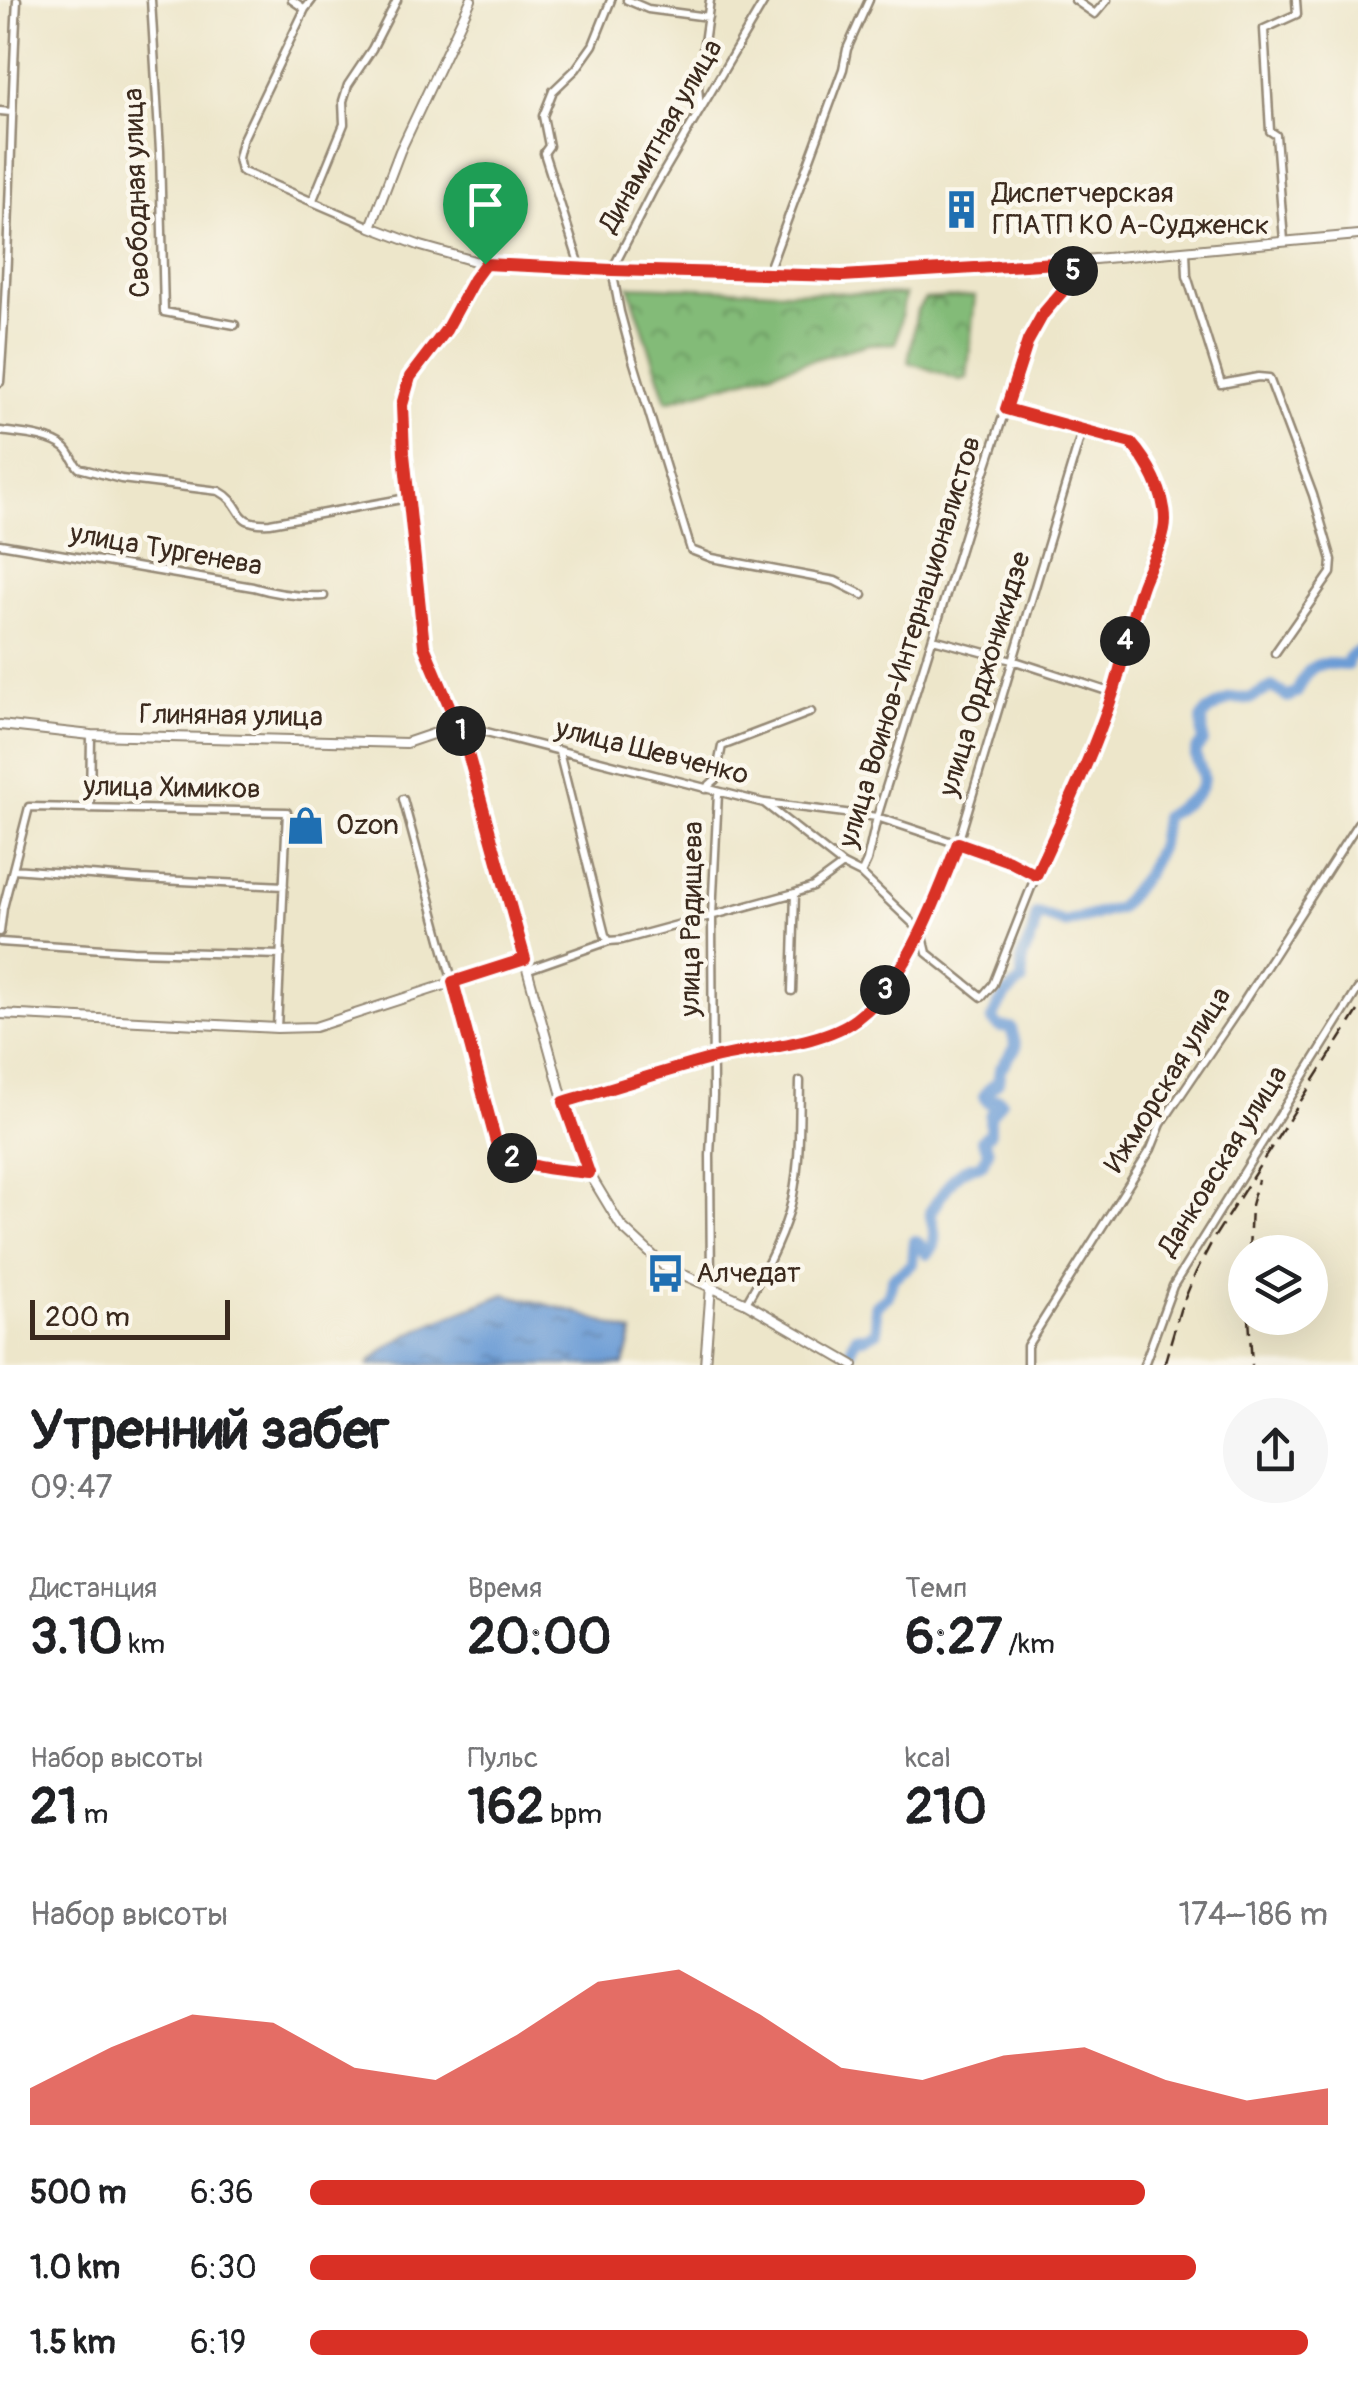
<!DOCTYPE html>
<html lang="ru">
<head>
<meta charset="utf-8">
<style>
  :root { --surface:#fff; --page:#f6f6f6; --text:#202124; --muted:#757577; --accent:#d93025 }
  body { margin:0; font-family:Pangolin,sans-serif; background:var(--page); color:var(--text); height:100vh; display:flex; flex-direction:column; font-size:38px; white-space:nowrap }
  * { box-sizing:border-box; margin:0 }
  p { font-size:32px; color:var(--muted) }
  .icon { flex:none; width:55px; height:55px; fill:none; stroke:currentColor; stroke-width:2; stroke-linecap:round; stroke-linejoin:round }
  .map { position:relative; height:1365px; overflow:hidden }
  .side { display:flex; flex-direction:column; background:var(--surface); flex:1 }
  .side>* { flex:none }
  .tools { position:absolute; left:1228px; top:1235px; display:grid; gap:20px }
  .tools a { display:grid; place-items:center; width:100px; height:100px; border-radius:50%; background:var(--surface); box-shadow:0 10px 40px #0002; font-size:50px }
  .scale { position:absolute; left:30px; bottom:25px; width:200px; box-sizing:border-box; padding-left:10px; border:5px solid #3b2a1e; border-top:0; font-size:28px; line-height:35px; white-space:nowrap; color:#3b2a1e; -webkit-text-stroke:8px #fbf7ec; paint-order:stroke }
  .pin { position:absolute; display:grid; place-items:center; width:85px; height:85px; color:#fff; margin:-102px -42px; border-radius:50% 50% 50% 0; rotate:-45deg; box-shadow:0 0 10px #0007 }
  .pin .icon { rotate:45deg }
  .km { position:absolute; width:50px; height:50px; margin:-25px; border-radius:50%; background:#222; color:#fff; font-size:28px; line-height:50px; text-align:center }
  .round { display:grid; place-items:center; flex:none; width:105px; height:105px; border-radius:52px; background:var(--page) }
  .overview { display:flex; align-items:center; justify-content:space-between; height:170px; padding:0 30px }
  h1 { font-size:55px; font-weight:700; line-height:75px }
  .figures { display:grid; grid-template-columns:repeat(3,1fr); gap:15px; height:170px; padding:10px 30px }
  .figures div { display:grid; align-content:center }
  .figures b { font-size:50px; font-weight:700 }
  .figures small { font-size:28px; font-weight:400 }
  .figures p { font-size:28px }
  .chart { height:280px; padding:20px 30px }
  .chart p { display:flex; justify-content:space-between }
  .chart svg { width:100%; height:180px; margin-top:10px; fill:var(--accent); opacity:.7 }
  ul { padding:0 30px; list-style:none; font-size:32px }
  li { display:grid; grid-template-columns:160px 120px 1fr; align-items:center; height:75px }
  li i { height:25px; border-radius:12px; background:var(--accent) }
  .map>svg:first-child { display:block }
  .forest { fill:url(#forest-crowns); stroke:#5f724b; stroke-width:2.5 }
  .water { fill:url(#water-ripples); stroke:#54637a; stroke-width:2.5 }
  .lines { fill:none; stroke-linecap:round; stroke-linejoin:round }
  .river { stroke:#6c9cd5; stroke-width:12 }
  .minor-casing { stroke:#948874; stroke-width:11 }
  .tertiary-casing { stroke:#948874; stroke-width:12 }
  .minor { stroke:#fff; stroke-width:6 }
  .tertiary { stroke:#fff; stroke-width:8 }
  .rail { stroke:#3b2a1e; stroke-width:2.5; stroke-dasharray:15 8; stroke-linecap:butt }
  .route-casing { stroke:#fff; stroke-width:20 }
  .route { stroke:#d93025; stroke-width:12 }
  .labels { text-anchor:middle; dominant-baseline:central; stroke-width:9; stroke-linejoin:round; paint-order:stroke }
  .street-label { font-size:28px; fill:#3b2a1e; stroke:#fbf7ec }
  .poi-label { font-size:28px; fill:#3b2a1e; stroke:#fbf7ec; text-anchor:start }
</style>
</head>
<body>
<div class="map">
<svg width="1358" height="1365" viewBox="0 0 1358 1365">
  <defs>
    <pattern id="forest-crowns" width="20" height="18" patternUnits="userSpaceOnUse" patternTransform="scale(2.5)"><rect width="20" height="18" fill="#83bb78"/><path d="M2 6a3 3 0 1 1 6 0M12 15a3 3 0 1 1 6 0" fill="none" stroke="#6c9862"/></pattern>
    <pattern id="water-ripples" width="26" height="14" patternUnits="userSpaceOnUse" patternTransform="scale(2.5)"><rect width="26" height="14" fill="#6c9cd5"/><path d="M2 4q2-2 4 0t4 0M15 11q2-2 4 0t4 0" fill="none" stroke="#5a7fac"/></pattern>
  </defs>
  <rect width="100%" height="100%" fill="#fbf7ec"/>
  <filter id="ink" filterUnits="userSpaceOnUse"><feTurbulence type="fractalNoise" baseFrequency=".01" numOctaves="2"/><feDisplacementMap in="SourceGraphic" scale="20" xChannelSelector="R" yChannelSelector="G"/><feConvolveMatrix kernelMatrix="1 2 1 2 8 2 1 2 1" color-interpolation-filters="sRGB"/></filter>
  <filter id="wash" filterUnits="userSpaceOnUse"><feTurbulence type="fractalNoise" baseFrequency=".0048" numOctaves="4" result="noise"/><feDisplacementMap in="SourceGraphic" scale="40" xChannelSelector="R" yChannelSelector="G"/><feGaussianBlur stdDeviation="2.25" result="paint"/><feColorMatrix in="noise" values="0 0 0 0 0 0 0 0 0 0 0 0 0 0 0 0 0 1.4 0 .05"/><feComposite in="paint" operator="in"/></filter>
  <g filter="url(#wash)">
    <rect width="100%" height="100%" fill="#ede6ca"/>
    <path class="forest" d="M629 286 905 295 896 343 868 344 667 401Z
      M975 296 967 378 960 380 908 362 917 310 925 299Z"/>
    <path class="water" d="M505 1294 576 1312 633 1333 624 1365H368C396 1332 465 1311 505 1294Z"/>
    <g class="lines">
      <path class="river" d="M849 1355 856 1337H866L877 1331 875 1306 888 1296 893 1278 912 1264 915 1241 921 1245 927 1254C940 1244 933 1226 930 1212 938 1201 953 1175 963 1170 977 1162 983 1172 988 1150L982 1140 990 1133V1116L1001 1101 998 1099 988 1102 984 1097 987 1091 998 1082 1000 1069 1016 1047 1011 1028 1000 1027 992 1020C998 1003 1007 992 1022 981V958L1032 936 1037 914 1065 923 1119 908 1147 873 1160 845 1164 817C1175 809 1192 801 1199 790 1213 769 1183 761 1203 742L1202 718 1208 711 1231 698 1249 699 1272 687 1288 697 1297 692C1311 661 1315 663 1347 665L1349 657 1358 652"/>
    </g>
  </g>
  <g filter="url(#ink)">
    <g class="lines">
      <defs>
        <path id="minor" d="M151 0 160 151 164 312 235 325
          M292 0 305 9
          M312 0 305 9 242 141 238 158 241 171 371 227
          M627 0 648 9 708 17
          M765 0 653 190 612 270 620 312 633 360 691 550 712 558 835 581 863 595
          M1075 0 1095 14 1107 0
          M700 110 698 86 710 0
          M0 111 11 112
          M312 202 344 124 343 101 348 85 372 49 397 0
          M1284 241 1276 135 1270 131 1264 29 1297 14 1296 0
          M1186 251 1187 276 1221 384 1258 377 1269 378 1313 495 1332 560 1331 573 1275 653
          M581 269 544 153 549 146 543 116 553 91 576 69 593 45 611 0
          M767 275 843 69 847 49 869 0
          M0 382C10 255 10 127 17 0
          M0 431C20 434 49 435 65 448 71 453 73 462 79 468L121 479 219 491C247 506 230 525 270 523L407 498
          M0 544 253 587C276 594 300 597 324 596
          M933 639 1012 660 1113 693
          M459 725 764 803 843 865 861 874 922 932 927 953 982 997 993 984 1036 875 1089 755 1114 689 1142 585 1165 522 1162 501 1155 482 1143 456 1131 443 1005 409
          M559 752 605 935 609 941
          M705 789 715 780 722 746 811 712
          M403 799 497 1146C520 1170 558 1169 589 1173
          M765 803 877 817 1009 861 1036 875
          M90 809 91 735
          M13 869 141 879 284 886
          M861 874 867 861 877 817 975 501 1028 341 1043 314 1072 280 1073 261
          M0 932 3 908 29 807 287 812 277 1028
          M0 942 133 951 281 955
          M529 969 609 941 622 940 795 893 813 887 843 865
          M792 991 795 893
          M564 1102 712 1059 827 1034 856 1019 889 987 932 912 958 843 1082 431
          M711 1286 710 1155 713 1096 712 915 718 793
          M746 1303C763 1274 779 1245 789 1212 801 1170 799 1124 800 1081
          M1027 1365V1346L1151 1149 1161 1124 1241 1006 1358 823
          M1144 1365 1173 1286 1358 989"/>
        <path id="tertiary" d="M471 0 400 151 371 227 421 246 485 264 612 270 841 277 1073 261 1358 235
          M485 264C469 285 459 309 444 331 426 357 410 372 401 405L407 498 424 646 465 743 569 1121 589 1173 621 1226 664 1266 746 1303 853 1365
          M0 725 91 735 406 743 459 725
          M0 1014 277 1028 315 1027 525 959
          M705 1365 711 1286"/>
      </defs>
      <use href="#minor" class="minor-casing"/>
      <use href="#tertiary" class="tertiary-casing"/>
      <use href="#minor" class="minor"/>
      <use href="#tertiary" class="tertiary"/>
      <path class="rail" d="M1249 1252 1251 1205 1258 1180
        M1249 1318 1252 1365
        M1164 1365 1180 1310 1196 1272 1215 1236 1358 1011"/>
    </g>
  </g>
  <g class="lines" filter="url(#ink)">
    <defs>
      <path id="route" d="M1073 262 1072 280 1043 314 1028 341 1006 409 1131 443C1148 462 1165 493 1165 520 1165 542 1149 565 1142 585 1130 619 1125 656 1114 690 1093 754 1064 815 1036 875L1009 861 958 843C936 900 907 981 856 1019 822 1045 752 1048 710 1059 661 1072 613 1088 564 1102L589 1173C558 1169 520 1170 497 1146L453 982 525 959 465 743 424 646 404 454 402 405 410 377 446 330 474 279 485 264 612 270 842 276Z"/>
    </defs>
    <use href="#route" class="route-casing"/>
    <use href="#route" class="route"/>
  </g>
  <defs>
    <symbol id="building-bare" viewBox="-9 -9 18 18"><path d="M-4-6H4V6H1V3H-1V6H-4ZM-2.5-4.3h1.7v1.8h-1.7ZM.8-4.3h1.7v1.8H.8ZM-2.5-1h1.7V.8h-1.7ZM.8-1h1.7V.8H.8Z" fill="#1f6fb2" stroke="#fbf7ec" stroke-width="2.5" paint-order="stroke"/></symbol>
    <symbol id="shop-bare" viewBox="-9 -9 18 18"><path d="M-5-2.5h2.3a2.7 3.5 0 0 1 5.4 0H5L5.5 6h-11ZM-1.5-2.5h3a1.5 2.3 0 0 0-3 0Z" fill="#1f6fb2" stroke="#fbf7ec" stroke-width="2.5" paint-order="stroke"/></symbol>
    <symbol id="bus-bare" viewBox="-9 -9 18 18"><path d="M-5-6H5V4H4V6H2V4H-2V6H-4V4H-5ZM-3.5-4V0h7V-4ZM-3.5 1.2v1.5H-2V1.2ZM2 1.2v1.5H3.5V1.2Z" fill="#1f6fb2" stroke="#fbf7ec" stroke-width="2.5" paint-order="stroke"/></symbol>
  </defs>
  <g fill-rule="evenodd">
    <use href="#building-bare" x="934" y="182" width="55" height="55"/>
    <use href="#shop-bare" x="278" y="798" width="55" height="55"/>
    <use href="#bus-bare" x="638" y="1246" width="55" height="55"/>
  </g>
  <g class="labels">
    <g class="street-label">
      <text transform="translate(661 136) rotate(-60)">Динамитная улица</text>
      <text transform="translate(137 193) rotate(-92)">Свободная улица</text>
      <text transform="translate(166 550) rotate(10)">улица Тургенева</text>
      <text transform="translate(910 642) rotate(-73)">улица Воинов-Интернационалистов</text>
      <text transform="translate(985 674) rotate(-73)">улица Орджоникидзе</text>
      <text transform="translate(231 716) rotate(1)">Глиняная улица</text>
      <text transform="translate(652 752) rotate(14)">улица Шевченко</text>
      <text transform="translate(172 788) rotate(1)">улица Химиков</text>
      <text transform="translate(692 919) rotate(-89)">улица Радищева</text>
      <text transform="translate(1168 1080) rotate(-58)">Ижморская улица</text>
      <text transform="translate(1223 1161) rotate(-58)">Данковская улица</text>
    </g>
    <g class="poi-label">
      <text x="992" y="193">Диспетчерская<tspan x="992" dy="32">ГПАТП КО А-Судженск</tspan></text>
      <text x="336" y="825">Ozon</text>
      <text x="696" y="1273">Алчедат</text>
    </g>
  </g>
</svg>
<div class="tools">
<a><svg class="icon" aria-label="layers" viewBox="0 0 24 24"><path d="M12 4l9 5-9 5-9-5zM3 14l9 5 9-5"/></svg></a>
</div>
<div class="scale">200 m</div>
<div class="pin" style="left:485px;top:264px;background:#1e9e55"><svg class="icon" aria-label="arrive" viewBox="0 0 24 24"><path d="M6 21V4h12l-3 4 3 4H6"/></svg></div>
<b class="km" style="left:461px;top:731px">1</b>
<b class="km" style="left:512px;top:1158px">2</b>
<b class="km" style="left:885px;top:990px">3</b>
<b class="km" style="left:1125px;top:641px">4</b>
<b class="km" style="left:1073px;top:271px">5</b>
</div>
<section class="side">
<div class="overview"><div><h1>Утренний забег</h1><p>09:47</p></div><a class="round"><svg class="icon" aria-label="share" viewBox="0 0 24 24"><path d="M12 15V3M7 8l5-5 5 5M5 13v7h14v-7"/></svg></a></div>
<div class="figures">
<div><p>Дистанция</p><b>3.10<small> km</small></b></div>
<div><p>Время</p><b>20:00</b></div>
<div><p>Темп</p><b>6:27<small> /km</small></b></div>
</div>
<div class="figures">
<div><p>Набор высоты</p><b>21<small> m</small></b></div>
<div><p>Пульс</p><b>162<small> bpm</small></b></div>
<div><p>kcal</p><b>210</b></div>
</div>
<div class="chart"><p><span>Набор высоты</span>174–186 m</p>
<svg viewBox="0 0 160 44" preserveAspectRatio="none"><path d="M0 44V35L10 25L20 17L30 19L40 30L50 33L60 22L70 9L80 6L90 17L100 30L110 33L120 27L130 25L140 33L150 38L160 35V44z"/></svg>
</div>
<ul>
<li><b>500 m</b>6:36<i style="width:82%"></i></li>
<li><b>1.0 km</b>6:30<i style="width:87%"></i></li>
<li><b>1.5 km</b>6:19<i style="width:98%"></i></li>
</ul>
</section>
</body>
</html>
